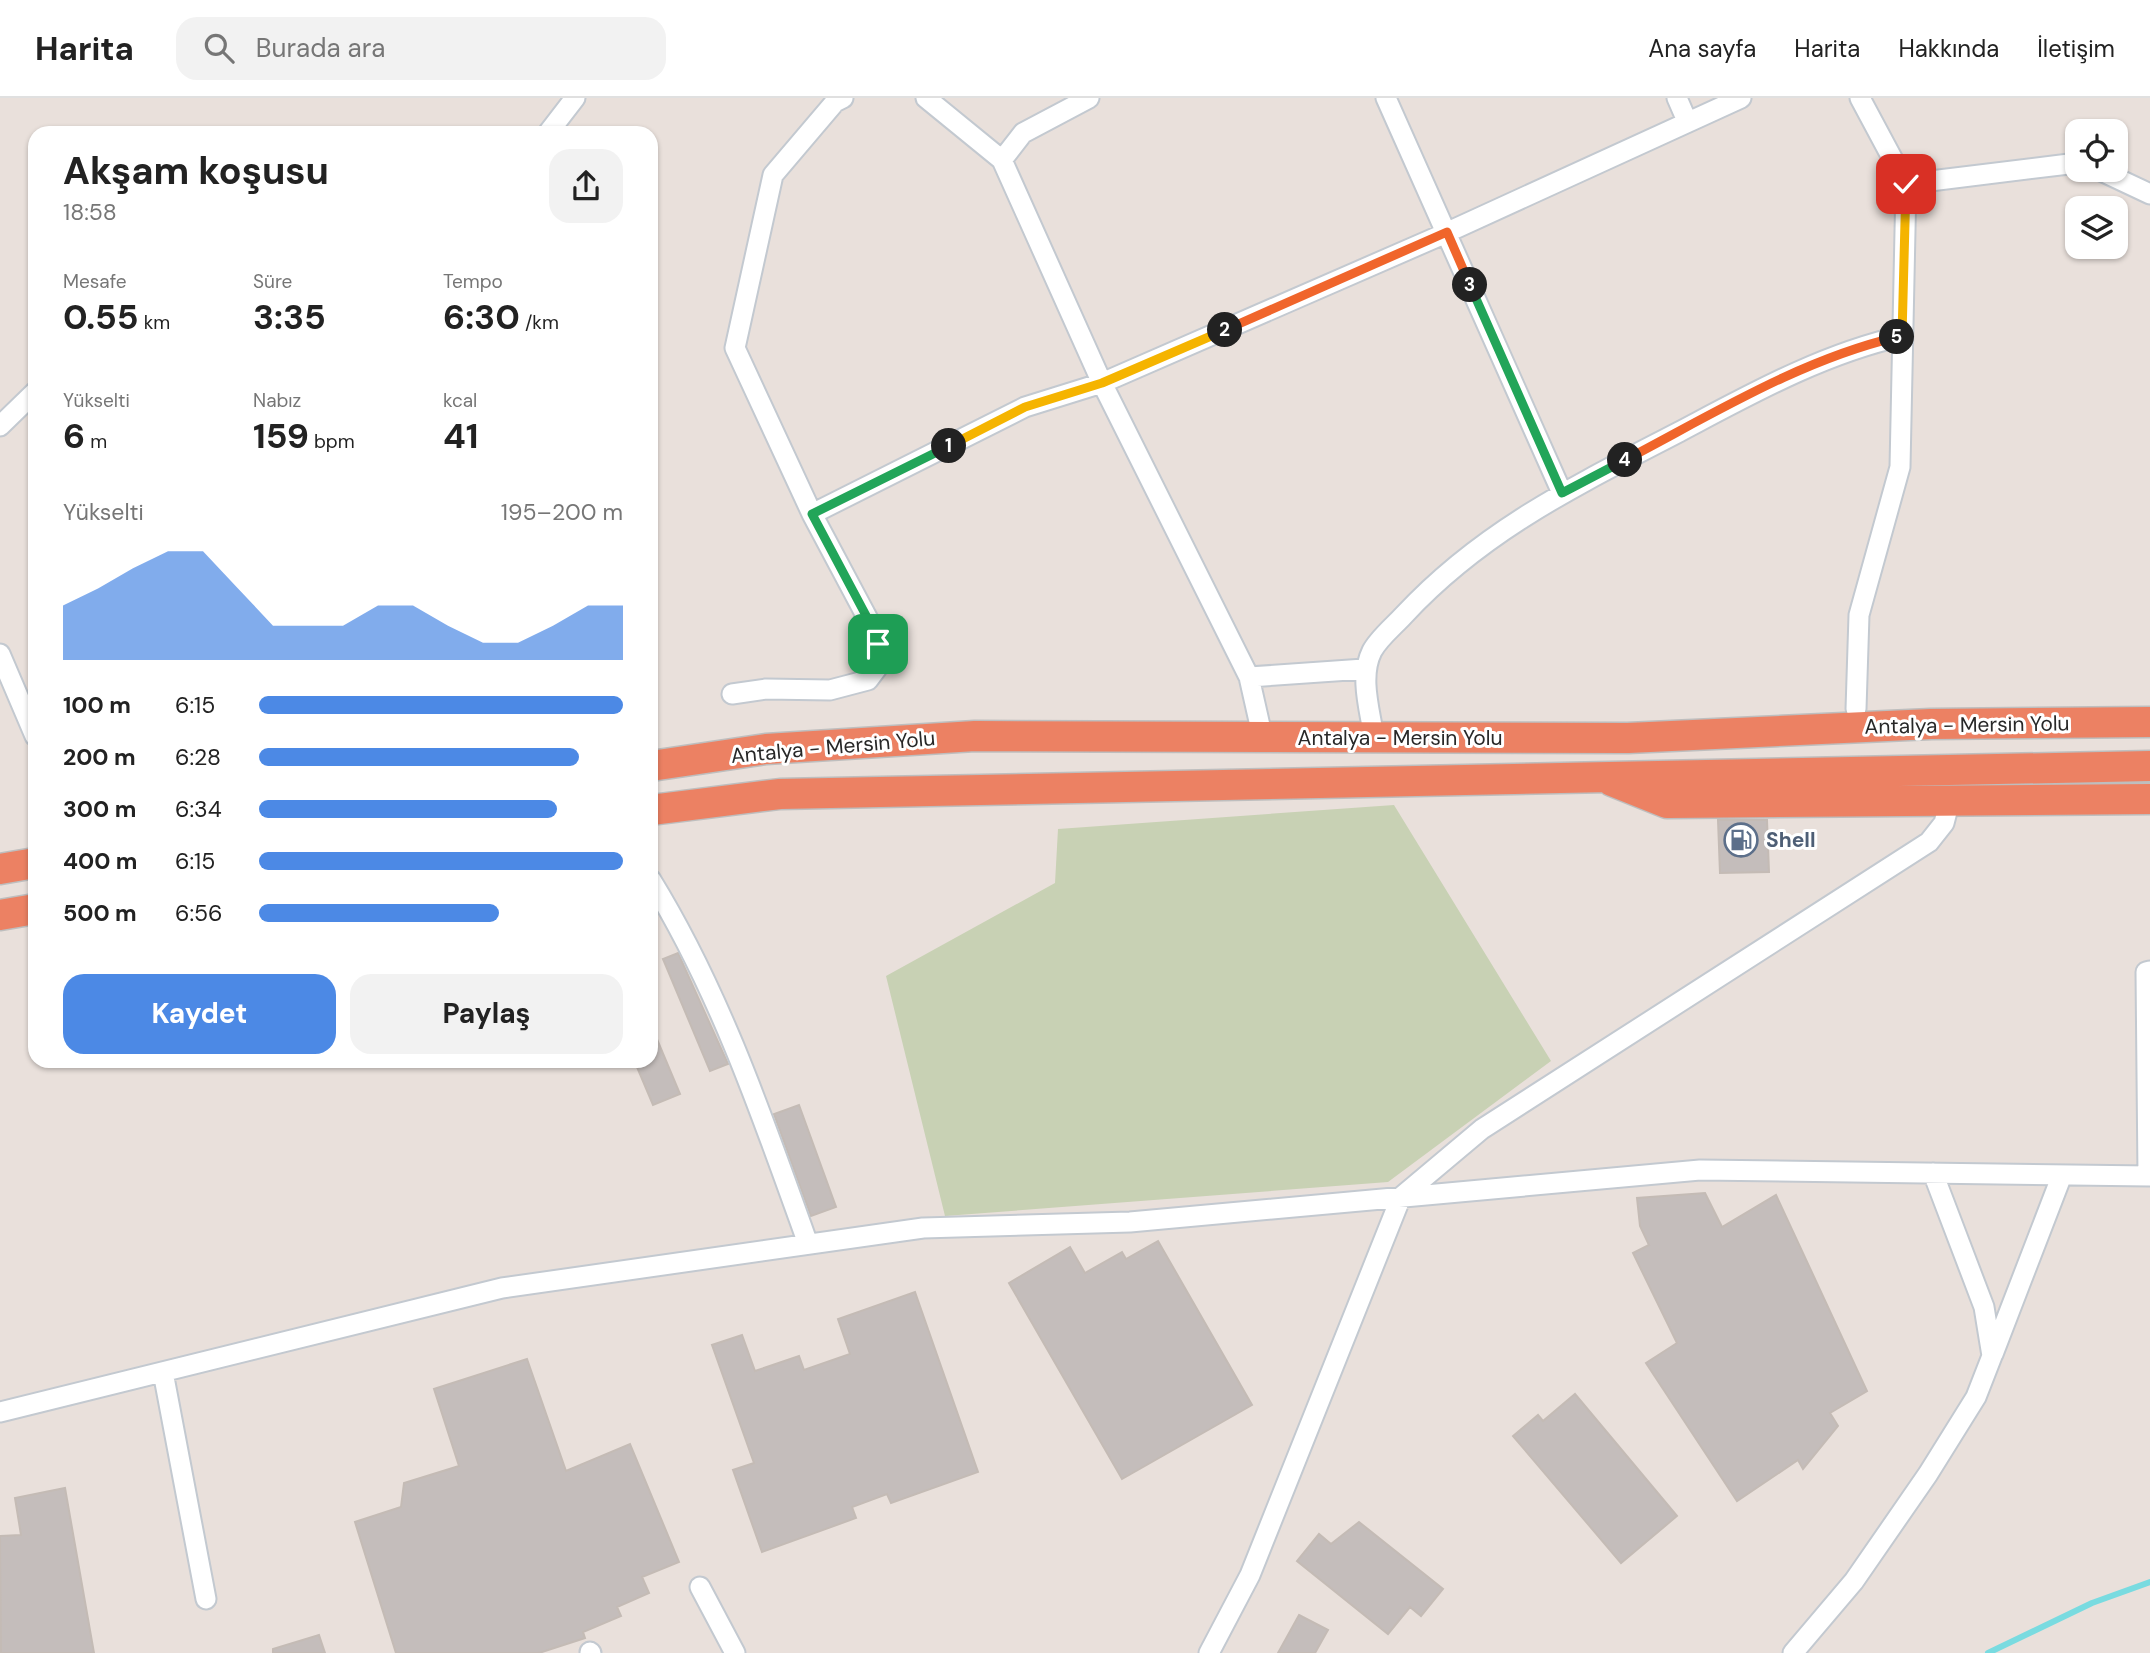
<!DOCTYPE html>
<html lang="tr">
<head>
<meta charset="utf-8">
<style>
  :root { --surface:#fff; --page:#f2f2f2; --text:#222; --muted:#767676; --line:#e0e0e0; --accent:#4c89e5 }
  body { margin:0; font-family:"DM Sans",sans-serif; background:var(--page); color:var(--text); height:100vh; display:flex; flex-direction:column; font-size:26px; white-space:nowrap }
  * { box-sizing:border-box; margin:0 }
  p { font-size:23px; color:var(--muted) }
  .icon { flex:none; width:38px; height:38px; fill:none; stroke:currentColor; stroke-width:2; stroke-linecap:round; stroke-linejoin:round }
  .map { position:relative; flex:1; overflow:hidden }
  .sheet { position:absolute; left:28px; top:28px; width:630px; height:942px; display:flex; flex-direction:column; background:var(--surface); border-radius:21px; box-shadow:0 2px 5px #0004 }
  .sheet>* { flex:none }
  .fabs { position:absolute; left:2065px; top:21px; display:grid; gap:14px }
  .fabs a { display:grid; place-items:center; width:63px; height:63px; border-radius:14px; background:var(--surface); box-shadow:0 2px 5px #0004; font-size:35px }
  .pin { position:absolute; display:grid; place-items:center; width:60px; height:60px; color:#fff; margin:-30px; border-radius:14px; box-shadow:0 4px 10px #0006 }
  .km { position:absolute; width:35px; height:35px; margin:-18px; border-radius:50%; background:#222; color:#fff; font-size:19px; line-height:35px; text-align:center }
  .round { display:grid; place-items:center; flex:none; width:74px; height:74px; border-radius:21px; background:var(--page) }
  .overview { display:flex; align-items:center; justify-content:space-between; height:119px; padding:0 35px }
  h1 { font-size:38px; font-weight:700; line-height:52px }
  .stats { display:grid; grid-template-columns:repeat(3,1fr); gap:10px; height:119px; padding:7px 35px }
  .stats div { display:grid; align-content:center }
  .stats b { font-size:35px; font-weight:700 }
  .stats small { font-size:19px; font-weight:400 }
  .stats p { font-size:19px }
  .chart { height:196px; padding:14px 35px }
  .chart p { display:flex; justify-content:space-between }
  .chart svg { width:100%; height:126px; margin-top:7px; fill:var(--accent); opacity:.7 }
  .primary-button { display:flex; gap:14px; margin-top:auto; padding:14px 35px }
  .primary-button a { flex:1; height:80px; border-radius:21px; background:var(--accent); color:#fff; font-size:28px; font-weight:700; line-height:80px; text-align:center }
  .primary-button a+a { background:var(--page); color:var(--text) }
  ul { padding:0 35px; list-style:none; font-size:23px }
  li { display:grid; grid-template-columns:112px 84px 1fr; align-items:center; height:52px }
  li i { height:18px; border-radius:9px; background:var(--accent) }
  header { display:flex; align-items:center; gap:42px; box-sizing:border-box; height:98px; padding:0 35px; background:var(--surface); border-bottom:2px solid var(--line) }
  header strong { font-size:33px }
  nav { display:flex; gap:38px; margin-inline-start:auto; font-size:24px }
  .search { width:490px; height:63px; background:var(--page); display:flex; align-items:center; gap:18px; box-sizing:border-box; padding:0 24px; border-radius:21px; color:var(--muted); font-size:26px }
  .map>svg:first-child { display:block }
  .cemetery { fill:#c8d1b4 }
  .lines { fill:none; stroke-linecap:round; stroke-linejoin:round }
  .stream { stroke:#79dbe0; stroke-width:6 }
  .building { fill:#c4bdbb; stroke:#c4bbb5; stroke-width:2 }
  .minor-casing { stroke:#c3c9d0; stroke-width:23 }
  .highway-casing { stroke:#bebebe; stroke-width:33 }
  .minor { stroke:#fff; stroke-width:19 }
  .highway { stroke:#ec8163; stroke-width:30 }
  .split-1-casing { stroke:#fff; stroke-width:14 }
  .split-2-casing { stroke:#fff; stroke-width:14 }
  .split-3-casing { stroke:#fff; stroke-width:14 }
  .split-4-casing { stroke:#fff; stroke-width:14 }
  .split-5-casing { stroke:#fff; stroke-width:14 }
  .split-6-casing { stroke:#fff; stroke-width:14 }
  .split-1 { stroke:#22a559; stroke-width:9 }
  .split-2 { stroke:#f5b400; stroke-width:9 }
  .split-3 { stroke:#f0652b; stroke-width:9 }
  .split-4 { stroke:#22a559; stroke-width:9 }
  .split-5 { stroke:#f0652b; stroke-width:9 }
  .split-6 { stroke:#f5b400; stroke-width:9 }
  .labels { text-anchor:middle; dominant-baseline:central; stroke-width:6; stroke-linejoin:round; paint-order:stroke }
  .street-label { font-size:21px; fill:#282828; stroke:#fff }
  .service-label { font-size:21px; font-weight:bold; fill:#4e5e75; stroke:#fff; text-anchor:start }
</style>
</head>
<body>
<header>
<strong>Harita</strong>
<div class="search"><svg class="icon" aria-label="search" viewBox="0 0 24 24"><circle cx="10" cy="10" r="6"/><path d="M15 15l6 6"/></svg>Burada ara</div>
<nav><a>Ana sayfa</a><a>Harita</a><a>Hakkında</a><a>İletişim</a></nav>
</header>
<div class="map">
<svg width="2150" height="1555" viewBox="0 0 2150 1555">
  <rect width="100%" height="100%" fill="#e9e0db"/>
  <path class="cemetery" d="M1394 707 1551 963 1388 1084 945 1118 886 878 1055 785 1058 731Z"/>
  <g class="lines">
    <path class="stream" d="M1988 1555 2092 1505 2150 1484"/>
  </g>
  <path class="building" d="M1718 722H1767L1769 774 1720 775Z
    M678 855 728 966 710 973 663 861Z
    M651 927 680 996 653 1007 634 962H651Z
    M799 1007 836 1109 811 1118 774 1016Z
    M1705 1095 1722 1129 1776 1097 1867 1293 1830 1315 1838 1328 1803 1371 1798 1362 1737 1403 1646 1265 1677 1245 1633 1155 1649 1147 1640 1128 1637 1100Z
    M1158 1143 1252 1307 1122 1381 1009 1185 1070 1149 1085 1175 1122 1154 1126 1161Z
    M915 1194 978 1374 891 1405 887 1396 852 1409 856 1420 762 1454 733 1372 754 1365 712 1247 742 1237 755 1273 799 1258 804 1272 850 1256 838 1221Z
    M527 1261 566 1373 630 1346 679 1464 642 1479 649 1495 617 1509 621 1518 583 1534 585 1540 539 1555H396L355 1424 401 1409 404 1385 459 1368 434 1291Z
    M1575 1296 1677 1418 1621 1465 1513 1338 1538 1317 1543 1323Z
    M65 1390 94 1555H1L0 1438 21 1437 15 1400Z
    M1359 1424 1443 1491 1421 1518 1410 1509 1388 1536 1297 1463 1319 1436 1331 1446Z
    M1299 1517 1328 1532 1315 1555H1278Z
    M319 1537 325 1555H273V1551Z"/>
  <g class="lines">
    <defs>
      <path id="minor" d="M843 0 835 4 773 77 735 250 812 416 1025 309 1102 285 1437 139 1741 0
        M926 0 1002 62
        M1089 0 1023 35 1002 62 1102 285 1249 579 1263 641
        M1386 0 1562 395
        M1677 0 1687 23
        M548 35 575 0
        M2099 72 2150 96
        M1906 86 2077 65
        M0 328 35 294
        M0 556 35 638
        M1249 579 1364 571
        M732 596 766 591 830 592 868 582 877 570 880 561 870 525 812 416
        M1856 611 1859 517 1900 369 1906 86 1860 0
        M1374 640C1370 612 1359 579 1372 553 1379 540 1394 528 1404 517 1483 432 1577 387 1679 334 1751 296 1822 256 1902 238
        M651 782C720 894 764 1023 808 1146
        M2148 1078 2146 874 2150 873
        M1993 1256 2062 1077
        M163 1274 206 1501
        M0 1314 502 1190 923 1130 1130 1124 1700 1072 2150 1078
        M700 1489 735 1555
        M590 1554 591 1555
        M1209 1555 1250 1477 1401 1099 1482 1031 1929 744 1944 725 1950 702
        M1793 1555 1854 1483 1928 1376 1976 1299 1992 1258 1984 1209 1933 1075"/>
      <path id="highway" d="M651 668 766 651 975 638 1628 640 1931 626 2150 624
        M1612 683 1667 705 2150 701
        M651 712 780 696 2150 668
        M0 771 35 765
        M0 817 35 811"/>
    </defs>
    <use href="#minor" class="minor-casing"/>
    <use href="#highway" class="highway-casing"/>
    <use href="#minor" class="minor"/>
    <use href="#highway" class="highway"/>
  </g>
  <g class="lines">
    <defs>
      <path id="split-1" d="M878 546 870 525 812 416 949 348"/>
      <path id="split-2" d="M949 348 1025 309 1102 285 1225 232"/>
      <path id="split-3" d="M1225 232 1447 134 1470 187"/>
      <path id="split-4" d="M1470 187 1562 395 1625 362"/>
      <path id="split-5" d="M1625 362C1713 316 1800 262 1897 239"/>
      <path id="split-6" d="M1897 239 1902 238 1906 86"/>
    </defs>
    <use href="#split-1" class="split-1-casing"/>
    <use href="#split-2" class="split-2-casing"/>
    <use href="#split-3" class="split-3-casing"/>
    <use href="#split-4" class="split-4-casing"/>
    <use href="#split-5" class="split-5-casing"/>
    <use href="#split-6" class="split-6-casing"/>
    <use href="#split-1" class="split-1"/>
    <use href="#split-2" class="split-2"/>
    <use href="#split-3" class="split-3"/>
    <use href="#split-4" class="split-4"/>
    <use href="#split-5" class="split-5"/>
    <use href="#split-6" class="split-6"/>
  </g>
  <defs>
    <symbol id="fuel-ring" viewBox="-11 -11 22 22"><circle r="9.5" fill="#fff" stroke="#5c6f8a" stroke-width="1.5"/><path d="M-5.5-6h7V0h2V4h1.3V-2.5L3-4.5l.8-.8L6-3V5H2.5V1h-1V6h-7ZM-4.2-4.7v3.2H.2V-4.7Z" fill="#5c6f8a"/></symbol>
  </defs>
  <g fill-rule="evenodd">
    <use href="#fuel-ring" x="1722" y="723" width="38" height="38"/>
  </g>
  <g class="labels">
    <g class="street-label">
      <text transform="translate(1967 627) rotate(-1)">Antalya - Mersin Yolu</text>
      <text x="1400" y="640">Antalya - Mersin Yolu</text>
      <text transform="translate(833 649) rotate(-5)">Antalya - Mersin Yolu</text>
    </g>
    <g class="service-label">
      <text x="1766" y="742">Shell</text>
    </g>
  </g>
</svg>
<div class="fabs">
<a><svg class="icon" aria-label="locate" viewBox="0 0 24 24"><circle cx="12" cy="12" r="6"/><path d="M12 2v4M12 18v4M2 12h4M18 12h4"/></svg></a>
<a><svg class="icon" aria-label="layers" viewBox="0 0 24 24"><path d="M12 4l9 5-9 5-9-5zM3 14l9 5 9-5"/></svg></a>
</div>
<div class="pin" style="left:878px;top:546px;background:#1e9e55"><svg class="icon" aria-label="arrive" viewBox="0 0 24 24"><path d="M6 21V4h12l-3 4 3 4H6"/></svg></div>
<div class="pin" style="left:1906px;top:86px;background:#d93025"><svg class="icon" aria-label="check" viewBox="0 0 24 24"><path d="M5 12l5 5 9-10"/></svg></div>
<b class="km" style="left:949px;top:348px">1</b>
<b class="km" style="left:1225px;top:232px">2</b>
<b class="km" style="left:1470px;top:187px">3</b>
<b class="km" style="left:1625px;top:362px">4</b>
<b class="km" style="left:1897px;top:239px">5</b>
<section class="sheet">
<div class="overview"><div><h1>Akşam koşusu</h1><p>18:58</p></div><a class="round"><svg class="icon" aria-label="share" viewBox="0 0 24 24"><path d="M12 15V3M7 8l5-5 5 5M5 13v7h14v-7"/></svg></a></div>
<div class="stats">
<div><p>Mesafe</p><b>0.55<small> km</small></b></div>
<div><p>Süre</p><b>3:35</b></div>
<div><p>Tempo</p><b>6:30<small> /km</small></b></div>
</div>
<div class="stats">
<div><p>Yükselti</p><b>6<small> m</small></b></div>
<div><p>Nabız</p><b>159<small> bpm</small></b></div>
<div><p>kcal</p><b>41</b></div>
</div>
<div class="chart"><p><span>Yükselti</span>195–200 m</p>
<svg viewBox="0 0 160 44" preserveAspectRatio="none"><path d="M0 44V25L10 19L20 12L30 6L40 6L50 19L60 32L70 32L80 32L90 25L100 25L110 32L120 38L130 38L140 32L150 25L160 25V44z"/></svg>
</div>
<ul>
<li><b>100 m</b>6:15<i style="width:100%"></i></li>
<li><b>200 m</b>6:28<i style="width:88%"></i></li>
<li><b>300 m</b>6:34<i style="width:82%"></i></li>
<li><b>400 m</b>6:15<i style="width:100%"></i></li>
<li><b>500 m</b>6:56<i style="width:66%"></i></li>
</ul>
<div class="primary-button"><a>Kaydet</a><a>Paylaş</a></div>
</section>
</div>
</body>
</html>
